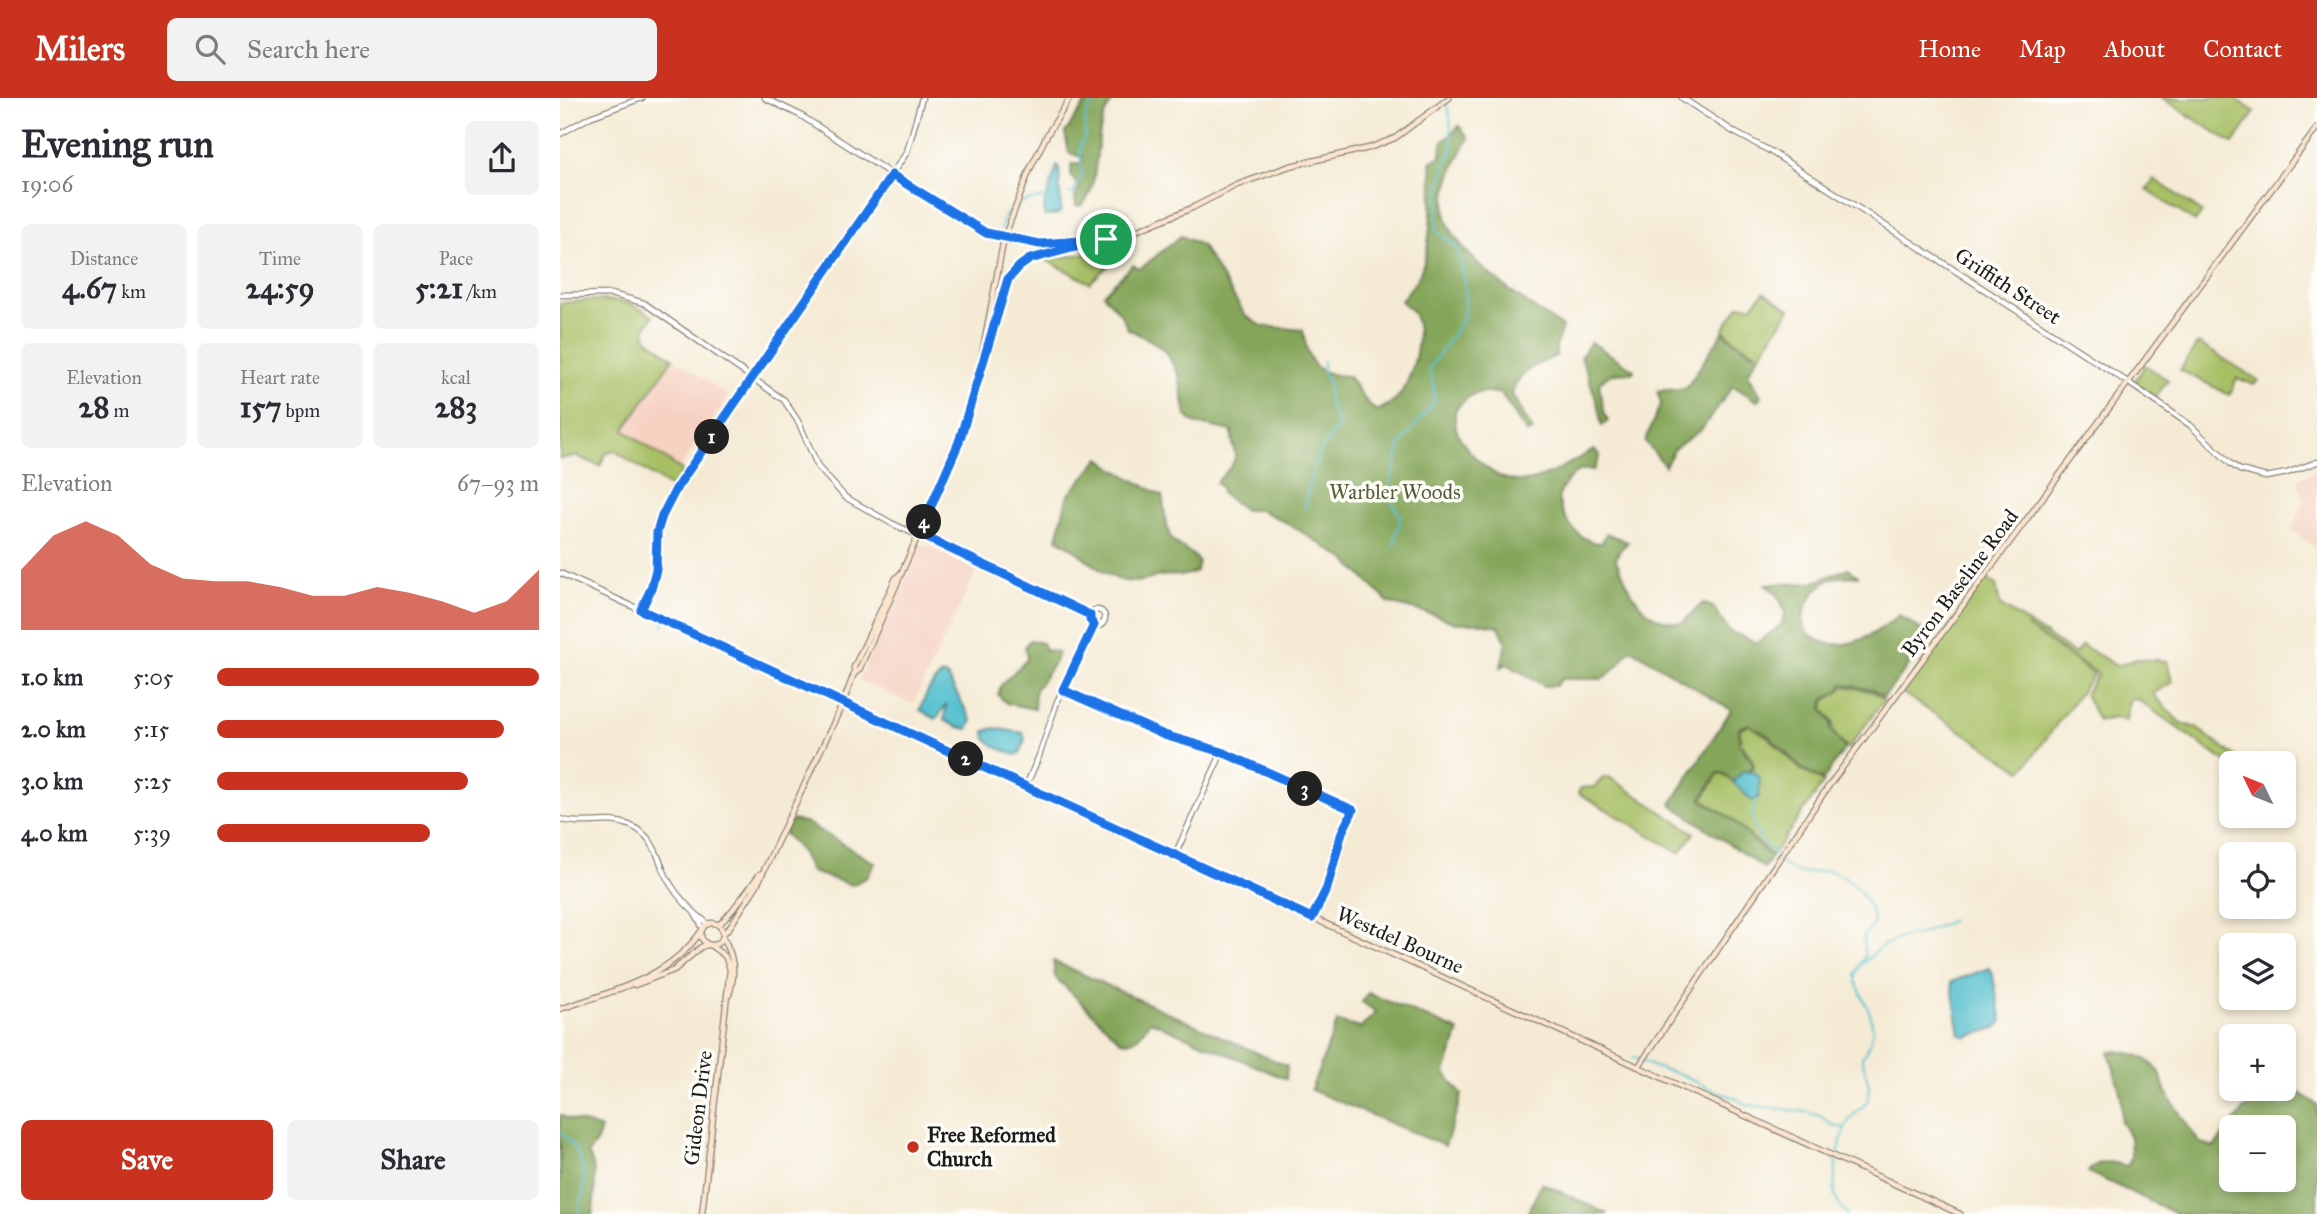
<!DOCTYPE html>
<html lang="en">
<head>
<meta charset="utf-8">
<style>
  :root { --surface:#fff; --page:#f2f2f3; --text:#2b2b33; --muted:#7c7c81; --accent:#c8321e }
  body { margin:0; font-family:"IM FELL Great Primer",serif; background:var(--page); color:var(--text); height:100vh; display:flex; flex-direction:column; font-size:26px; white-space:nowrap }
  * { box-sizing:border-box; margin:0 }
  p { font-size:23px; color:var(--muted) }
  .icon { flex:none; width:38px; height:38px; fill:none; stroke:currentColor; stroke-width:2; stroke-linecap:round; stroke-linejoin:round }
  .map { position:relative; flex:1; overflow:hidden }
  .sheet { display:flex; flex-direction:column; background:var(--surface); width:560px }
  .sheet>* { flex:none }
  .needle { width:46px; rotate:313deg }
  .buttons { position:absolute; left:1659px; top:653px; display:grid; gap:14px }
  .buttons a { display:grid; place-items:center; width:77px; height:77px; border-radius:10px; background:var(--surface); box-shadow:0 4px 10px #0003; font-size:35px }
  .pin { position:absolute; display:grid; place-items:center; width:60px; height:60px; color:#fff; margin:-30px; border:4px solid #fff; border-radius:50%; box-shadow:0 2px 7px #0007 }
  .km { position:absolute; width:35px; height:35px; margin:-18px; border-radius:50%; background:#222; color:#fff; font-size:19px; line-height:35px; text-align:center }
  .round { display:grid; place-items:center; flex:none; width:74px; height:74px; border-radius:10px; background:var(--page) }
  .headline { display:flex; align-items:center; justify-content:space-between; height:119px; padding:0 21px }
  h1 { font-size:38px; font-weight:700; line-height:52px }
  .metrics { display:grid; grid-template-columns:repeat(3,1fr); gap:10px; height:119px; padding:7px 21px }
  .metrics div { display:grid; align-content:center; border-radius:10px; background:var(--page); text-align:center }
  .metrics b { font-size:30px; font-weight:700 }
  .metrics small { font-size:19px; font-weight:400 }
  .metrics p { font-size:19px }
  .chart { height:196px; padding:14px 21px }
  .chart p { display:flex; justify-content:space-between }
  .chart svg { width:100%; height:126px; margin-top:7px; fill:var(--accent); opacity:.7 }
  .primary-button { display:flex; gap:14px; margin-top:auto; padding:14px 21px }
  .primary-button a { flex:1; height:80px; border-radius:10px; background:var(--accent); color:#fff; font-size:28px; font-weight:700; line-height:80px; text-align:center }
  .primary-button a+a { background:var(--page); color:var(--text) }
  ul { padding:0 21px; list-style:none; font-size:23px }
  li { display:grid; grid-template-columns:112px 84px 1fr; align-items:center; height:52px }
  li i { height:18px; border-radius:9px; background:var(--accent) }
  header { display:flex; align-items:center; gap:42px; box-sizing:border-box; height:98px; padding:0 35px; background:var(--accent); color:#fff }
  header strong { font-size:33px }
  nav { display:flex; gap:38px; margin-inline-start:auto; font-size:24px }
  .search { width:490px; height:63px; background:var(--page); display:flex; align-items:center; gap:18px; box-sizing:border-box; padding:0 24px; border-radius:10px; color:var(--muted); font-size:26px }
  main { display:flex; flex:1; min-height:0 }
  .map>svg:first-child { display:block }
  .built { fill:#f6d2c3 }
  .green { fill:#a7bf65; stroke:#626e40; stroke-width:2 }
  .forest { fill:#85a65a; stroke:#50613b; stroke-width:2; fill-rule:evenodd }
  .water { fill:#54c0ce; stroke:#386e75; stroke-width:2 }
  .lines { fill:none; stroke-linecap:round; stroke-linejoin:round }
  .stream { stroke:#54c0ce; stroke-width:2 }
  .tertiary-casing { stroke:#888478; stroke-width:7 }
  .secondary-casing { stroke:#888478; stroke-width:7 }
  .tertiary { stroke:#fff; stroke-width:4.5 }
  .secondary { stroke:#fce5cf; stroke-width:4.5 }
  .route-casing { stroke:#fff; stroke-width:14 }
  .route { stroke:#1a73e8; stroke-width:9 }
  .poi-dot { fill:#c8321e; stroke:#fdfcf7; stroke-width:2.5 }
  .labels { text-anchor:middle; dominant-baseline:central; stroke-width:7; stroke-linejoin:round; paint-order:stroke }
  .street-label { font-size:21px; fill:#1c1c1c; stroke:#fdfcf7 }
  .park-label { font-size:21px; fill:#545d39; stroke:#fdfcf7 }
  .poi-label { font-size:21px; font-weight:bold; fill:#1c1c1c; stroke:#fdfcf7; text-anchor:start }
</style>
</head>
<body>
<header>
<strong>Milers</strong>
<div class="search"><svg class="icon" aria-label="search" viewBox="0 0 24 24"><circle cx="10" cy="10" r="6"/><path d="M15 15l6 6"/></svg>Search here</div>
<nav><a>Home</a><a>Map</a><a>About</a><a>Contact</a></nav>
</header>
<main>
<section class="sheet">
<div class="headline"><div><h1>Evening run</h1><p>19:06</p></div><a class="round"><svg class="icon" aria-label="share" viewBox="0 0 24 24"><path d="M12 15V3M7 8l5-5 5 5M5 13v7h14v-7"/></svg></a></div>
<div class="metrics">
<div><p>Distance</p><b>4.67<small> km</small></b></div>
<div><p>Time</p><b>24:59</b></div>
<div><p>Pace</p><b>5:21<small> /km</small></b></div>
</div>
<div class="metrics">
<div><p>Elevation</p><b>28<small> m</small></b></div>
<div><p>Heart rate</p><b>157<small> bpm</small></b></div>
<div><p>kcal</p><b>283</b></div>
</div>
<div class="chart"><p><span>Elevation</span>67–93 m</p>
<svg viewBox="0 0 160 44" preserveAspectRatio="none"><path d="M0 44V23L10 11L20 6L30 11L40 21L50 26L60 27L70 27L80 29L90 32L100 32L110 29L120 31L130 34L140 38L150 34L160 23V44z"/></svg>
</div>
<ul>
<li><b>1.0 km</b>5:05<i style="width:100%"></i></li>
<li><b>2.0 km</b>5:15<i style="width:89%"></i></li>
<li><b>3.0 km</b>5:25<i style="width:78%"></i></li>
<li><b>4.0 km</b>5:39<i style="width:66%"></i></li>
</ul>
<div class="primary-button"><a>Save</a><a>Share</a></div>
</section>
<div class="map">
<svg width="1757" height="1116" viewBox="0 0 1757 1116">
  <rect width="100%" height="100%" fill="#fdfcf7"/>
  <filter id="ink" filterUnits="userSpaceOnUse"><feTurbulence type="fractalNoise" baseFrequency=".0143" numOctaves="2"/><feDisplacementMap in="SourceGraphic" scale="14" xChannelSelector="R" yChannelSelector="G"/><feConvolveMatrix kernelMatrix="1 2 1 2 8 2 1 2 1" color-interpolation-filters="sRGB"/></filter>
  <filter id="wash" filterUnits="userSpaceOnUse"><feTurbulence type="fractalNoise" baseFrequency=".00686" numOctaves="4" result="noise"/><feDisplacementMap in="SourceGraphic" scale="28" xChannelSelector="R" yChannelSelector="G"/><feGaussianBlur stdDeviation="1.57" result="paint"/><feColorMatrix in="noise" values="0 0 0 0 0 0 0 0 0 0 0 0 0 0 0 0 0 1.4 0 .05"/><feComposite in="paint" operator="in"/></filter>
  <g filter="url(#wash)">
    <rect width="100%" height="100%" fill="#f5ebd5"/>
    <path class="built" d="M113 260 169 298 119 371 64 333Z
      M1756 372 1757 374V450L1731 432 1738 420 1744 402 1737 382Z
      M362 446 417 472 353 606 298 582Z"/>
    <path class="green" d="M1602 0H1674L1695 14 1673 46Z
      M1594 81 1642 114 1635 124 1587 92Z
      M569 148 530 185 486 162Z
      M1204 194 1230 211 1200 257 1176 243 1163 232 1179 207 1192 208Z
      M29 202C57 202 70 202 93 218L85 231 87 241 113 260 64 332 123 373 111 390 55 353 46 355 40 368 16 358 0 361V205Z
      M1638 245 1698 282 1694 287 1677 280 1670 297 1620 272Z
      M1585 267 1608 282 1595 300 1574 284Z
      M1426 481 1436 487 1440 507 1515 556 1522 547 1557 568 1577 561 1607 563 1612 584 1593 596 1619 624 1638 631 1684 665H1671V668L1577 601 1569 602 1566 623 1555 620 1538 623 1525 596 1538 576 1466 528 1534 576 1462 673 1341 594Z
      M1284 588 1314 594 1324 602 1288 651C1279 642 1272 637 1273 624L1263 611 1266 602 1278 595Z
      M1189 627 1208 639 1241 672 1264 684 1212 758 1173 722 1143 701 1158 676H1163L1174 685 1194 669C1193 654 1180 655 1180 631Z
      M1044 679H1049L1134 735 1120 755 1018 695 1021 690 1034 689Z"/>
    <path class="forest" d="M529 0H557C528 21 545 88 521 108H516L515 95 520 90 511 78V66H522V59L509 55 505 35Z
      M899 28 909 40C897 60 885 85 885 110 884 152 970 208 1002 229L996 247V258C978 266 957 274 952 296L973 333 967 335 941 296C920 291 908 295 895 313 894 333 899 342 913 357 957 406 987 376 1034 352L1040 357 1034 372C1015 367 1004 385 998 400 1003 421 1018 445 1042 445L1046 435 1068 444 1059 453 1056 462C1072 494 1079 524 1122 525L1143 505 1153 509 1169 533 1197 545 1221 527 1226 514 1216 495 1205 486 1252 485 1288 470 1298 478C1289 479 1279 478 1271 481 1255 488 1239 512 1245 530 1246 535 1252 539 1256 541 1285 557 1317 535 1339 517L1371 538 1324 599 1313 592 1283 586 1278 594 1265 601 1262 611 1271 624V633L1285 650 1263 682 1241 670 1209 638 1188 626 1179 630V646L1192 663 1193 669 1174 684 1163 675H1158L1141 701 1172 722 1211 759 1204 770 1111 706 1171 612 1071 551 1057 569 1042 581H1002L995 588H984L947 566 941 569 946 544 939 528 919 525H895L875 517 829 505 786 462 729 426 701 412H685L661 395 662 390 656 385C662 377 676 367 675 356 674 347 671 344 672 333L634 325 626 318 619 278 607 255 592 243 568 231 560 215 543 196 573 167 580 171 621 138 641 147 686 218 702 228 743 232C748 266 754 277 789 278L805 302 816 313C822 310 830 307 835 302 852 286 865 237 853 215 850 210 844 206 841 203 847 194 856 185 860 175 872 148 873 93 871 64L881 58 882 45Z
      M1163 234 1175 244 1199 258 1188 275 1201 298 1197 303 1173 288 1141 332 1115 350 1105 368 1085 343 1101 305 1097 293 1126 290Z
      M1031 244 1074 272 1072 275C1059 273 1047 275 1039 286L1044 314 1048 323 1042 328 1037 304 1021 259Z
      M540 360 553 370 602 398C604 407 607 438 612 442 620 451 629 450 639 464L636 473C621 481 614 475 599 478 594 479 589 482 583 483 546 490 526 454 497 441L507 399Z
      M470 542 482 545 485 552 498 554 495 564 475 592 474 611 446 605 438 597 441 587 467 561 465 548Z
      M232 722 247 725 315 765 307 779 292 787 251 774 242 755 224 735Z
      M493 863 727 968 726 981 590 923C582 934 576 947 561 943L495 879Z
      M808 895 899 933 885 975 902 997 885 1048 751 992 777 924 801 930 816 914 802 904Z
      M1549 953C1568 953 1592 958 1601 978 1603 983 1603 989 1606 994 1617 1011 1628 1029 1640 1045L1654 1049 1701 991 1724 990V985L1757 1006V1116H1617L1528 1074C1539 1059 1553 1065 1568 1068L1571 1059 1570 1039 1561 1024V998ZM1671 1029H1724V1082H1671Z
      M0 1017C15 1025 27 1024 41 1031L37 1043 28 1055C39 1076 34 1094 33 1116H0Z
      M982 1085 1048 1116H967Z"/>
    <path class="water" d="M497 68H499L501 113 498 116 484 118V107Z
      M383 577 387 578 412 623 408 631 397 629 384 622 387 606 376 621 360 612C364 600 371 583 383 577Z
      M434 630 463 635 465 641 460 655 455 657 436 649 426 641 425 633Z
      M1183 673 1195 675 1200 681 1199 699 1192 703 1173 684Z
      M1429 870 1432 874 1442 923 1436 930 1406 939 1400 936 1391 884Z"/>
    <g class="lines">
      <path class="stream" d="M509 95 516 96 515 90 522 77 520 48 525 37 526 16 533 6 542 0
        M441 131C444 106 465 101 489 100
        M745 410C748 392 751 376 758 360 763 347 773 336 780 325L770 308 768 283 763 275V263
        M834 447 841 419 833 406 830 387 841 346 874 304V289L869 271 903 221 905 203V183L897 150 876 132 880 88 886 65 892 52 890 19 885 0
        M103 528 108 516
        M245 582 256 588 283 595
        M1196 702C1194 708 1192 717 1193 723 1194 735 1222 768 1233 773 1247 778 1259 771 1270 773 1291 778 1312 805 1314 825L1303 839 1305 857 1296 876V884L1310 915 1313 932 1311 942 1302 960C1304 972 1311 985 1309 998 1308 1008 1294 1014 1289 1023 1280 1037 1270 1088 1277 1103 1279 1108 1284 1112 1287 1116
        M1303 865 1322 848 1345 838 1358 837 1391 823
        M1073 959 1094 969 1123 977 1152 992 1173 999 1188 1007 1247 1014 1260 1018 1272 1027 1284 1030
        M0 1034C27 1057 28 1085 18 1116"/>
    </g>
  </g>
  <g filter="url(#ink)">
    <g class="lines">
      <defs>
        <path id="tertiary" d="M205 0 240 17 407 125 426 135 444 140
          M1122 0 1174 34 1210 53 1569 285 1630 327 1671 366 1680 372 1706 379 1727 375 1757 364
          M0 36 30 19 82 0
          M0 197 51 196 84 205 224 302 239 325 258 369 285 399 331 425 530 517
          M0 475 283 605
          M81 512 91 491 96 473 97 434 102 418 117 389 347 54 362 0
          M529 520a8 8 0 1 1 16 0a8 8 0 1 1-16 0Z
          M503 592 604 637 662 654 793 712 782 734 767 790 752 819
          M466 688 479 658 497 604 534 527
          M0 721C23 729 46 718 69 727 99 739 97 766 111 787 120 802 134 815 148 826
          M615 757 662 654
          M135 816 143 830"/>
        <path id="secondary" d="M444 140 480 146 546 141 571 135 632 110 677 87 730 68 809 50 835 40 889 0
          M420 278C429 245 437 178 469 161 487 152 511 150 532 145
          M294 576 299 572 399 344 414 299 444 140 470 71 487 37 510 0
          M283 605 1400 1116
          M141 836a11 11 0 1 1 22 0a11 11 0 1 1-22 0Z
          M158 827C166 823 192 786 200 776
          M163 836 169 830 197 787 283 605 294 576V569L336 480 341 475
          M163 839C174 859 176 875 169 897
          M75 887 114 872 141 849 147 847
          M0 911C51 894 110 880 142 832
          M1079 968 1268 689 1757 30
          M142 1116 170 871 165 858 151 848"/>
      </defs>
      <use href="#tertiary" class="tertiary-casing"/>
      <use href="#secondary" class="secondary-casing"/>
      <use href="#tertiary" class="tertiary"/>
      <use href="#secondary" class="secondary"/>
    </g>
  </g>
  <g class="lines" filter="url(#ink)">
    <defs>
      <path id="route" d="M332 77 426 135 480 146 546 141 470 161 460 168 448 181 399 344 359 436 530 517V522L534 527 503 592 604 637 662 654 793 712 782 734 767 790 752 820 81 512 91 491 96 472 97 434 102 418 117 389Z"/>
    </defs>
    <use href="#route" class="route-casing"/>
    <use href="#route" class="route"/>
  </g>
  <circle class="poi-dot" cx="353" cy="1049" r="7"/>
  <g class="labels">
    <g class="street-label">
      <text transform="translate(1448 188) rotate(33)">Griffith Street</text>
      <text transform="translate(1400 485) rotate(-53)">Byron Baseline Road</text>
      <text transform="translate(840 842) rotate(24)">Westdel Bourne</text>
      <text transform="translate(138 1010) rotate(-83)">Gideon Drive</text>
    </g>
    <g class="park-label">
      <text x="835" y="394">Warbler Woods</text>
    </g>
    <g class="poi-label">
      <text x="367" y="1037">Free Reformed<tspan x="367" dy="24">Church</tspan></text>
    </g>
  </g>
</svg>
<div class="buttons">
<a><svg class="needle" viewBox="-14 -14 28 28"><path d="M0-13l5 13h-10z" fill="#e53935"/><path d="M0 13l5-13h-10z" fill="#7c7c81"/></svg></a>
<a><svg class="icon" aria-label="locate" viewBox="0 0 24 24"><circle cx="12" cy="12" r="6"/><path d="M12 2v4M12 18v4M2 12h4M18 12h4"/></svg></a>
<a><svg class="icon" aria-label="layers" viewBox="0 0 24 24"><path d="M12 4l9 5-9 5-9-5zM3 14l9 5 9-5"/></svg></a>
<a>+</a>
<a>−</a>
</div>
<div class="pin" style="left:546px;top:141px;background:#1e9e55"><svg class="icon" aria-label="arrive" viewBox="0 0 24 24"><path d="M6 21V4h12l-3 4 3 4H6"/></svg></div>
<b class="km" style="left:152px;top:339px">1</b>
<b class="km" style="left:406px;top:661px">2</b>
<b class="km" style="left:745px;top:691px">3</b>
<b class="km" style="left:364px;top:424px">4</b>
</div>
</main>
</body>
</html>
